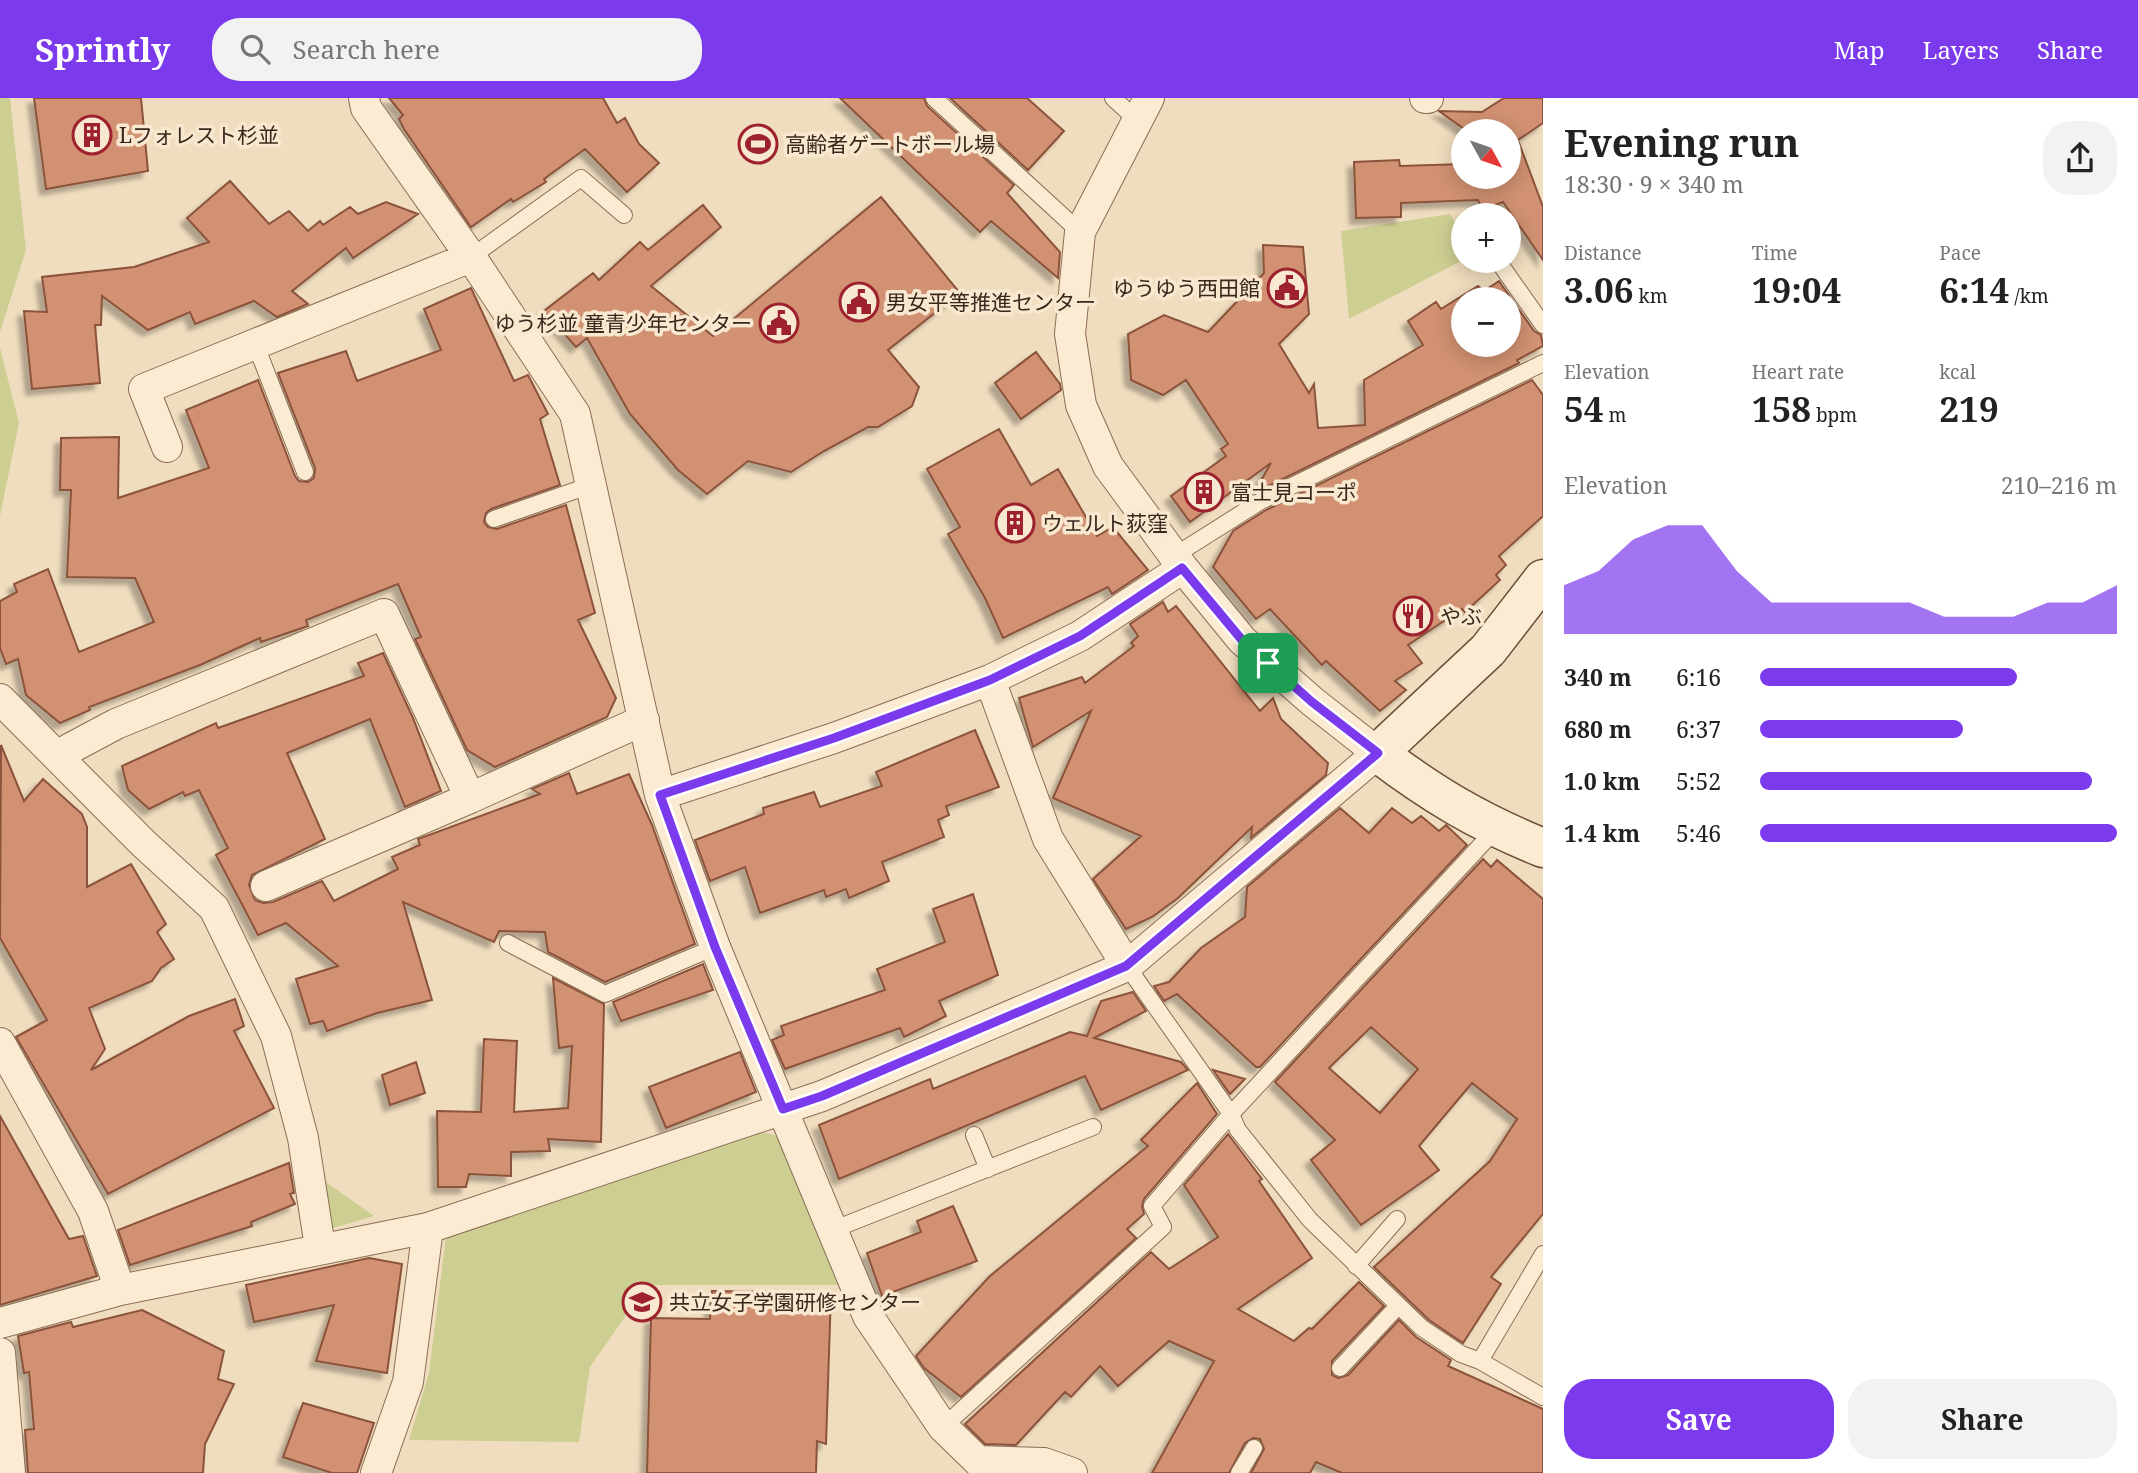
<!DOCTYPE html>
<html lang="en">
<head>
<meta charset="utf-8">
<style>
  :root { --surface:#fff; --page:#f2f2f2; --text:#222; --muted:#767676; --accent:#7c3aed }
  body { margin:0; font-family:"Noto Serif","Noto Sans JP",serif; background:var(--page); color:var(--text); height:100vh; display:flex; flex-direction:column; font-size:26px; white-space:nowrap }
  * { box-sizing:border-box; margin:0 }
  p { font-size:23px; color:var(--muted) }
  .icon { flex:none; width:38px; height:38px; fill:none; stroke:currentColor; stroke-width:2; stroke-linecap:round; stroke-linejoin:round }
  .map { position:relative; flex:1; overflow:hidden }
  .details { display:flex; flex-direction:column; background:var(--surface); width:595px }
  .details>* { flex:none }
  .needle { width:46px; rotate:130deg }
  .tools { position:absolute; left:1451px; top:21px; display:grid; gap:14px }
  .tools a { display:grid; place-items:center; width:70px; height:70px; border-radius:50%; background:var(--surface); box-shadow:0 4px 18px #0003; font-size:35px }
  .pin { position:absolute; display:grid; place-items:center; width:60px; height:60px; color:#fff; margin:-30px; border-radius:14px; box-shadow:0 4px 10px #0006 }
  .round { display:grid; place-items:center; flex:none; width:74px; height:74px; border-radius:28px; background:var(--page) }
  .head { display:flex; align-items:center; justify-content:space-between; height:119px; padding:0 21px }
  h1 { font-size:38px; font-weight:700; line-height:52px }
  .metrics { display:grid; grid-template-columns:repeat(3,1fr); gap:10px; height:119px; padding:7px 21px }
  .metrics div { display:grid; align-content:center }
  .metrics b { font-size:35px; font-weight:700 }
  .metrics small { font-size:19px; font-weight:400 }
  .metrics p { font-size:19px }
  .chart { height:196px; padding:14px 21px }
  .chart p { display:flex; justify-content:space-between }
  .chart svg { width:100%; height:126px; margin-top:7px; fill:var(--accent); opacity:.7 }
  .cta { display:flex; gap:14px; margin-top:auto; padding:14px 21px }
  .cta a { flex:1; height:80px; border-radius:28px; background:var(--accent); color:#fff; font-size:28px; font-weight:700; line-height:80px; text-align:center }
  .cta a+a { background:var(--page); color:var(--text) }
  ul { padding:0 21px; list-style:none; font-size:23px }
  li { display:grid; grid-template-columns:112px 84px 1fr; align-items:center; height:52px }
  li i { height:18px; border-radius:9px; background:var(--accent) }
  header { display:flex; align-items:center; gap:42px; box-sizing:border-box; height:98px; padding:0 35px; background:var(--accent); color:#fff }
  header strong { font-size:33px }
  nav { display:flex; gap:38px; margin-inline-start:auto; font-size:24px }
  .search { width:490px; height:63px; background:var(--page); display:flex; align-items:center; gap:18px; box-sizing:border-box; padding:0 24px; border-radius:28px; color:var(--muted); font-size:26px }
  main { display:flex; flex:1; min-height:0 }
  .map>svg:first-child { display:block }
  .green { fill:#cdcf92 }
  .building { fill:#d19172; stroke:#8b533a; stroke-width:2; fill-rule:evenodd; filter:url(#shadow) }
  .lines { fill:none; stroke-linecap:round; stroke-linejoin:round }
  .lane-casing { stroke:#8a6d56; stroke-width:18 }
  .street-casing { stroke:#8a6d56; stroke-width:32 }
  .secondary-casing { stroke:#6c4e39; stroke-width:41 }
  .lane { stroke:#fbebd2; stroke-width:16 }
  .street { stroke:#fbebd2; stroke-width:30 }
  .secondary { stroke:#fbebd2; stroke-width:38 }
  .route-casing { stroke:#fff; stroke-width:14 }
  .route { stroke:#7c3aed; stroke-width:9 }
  .labels { text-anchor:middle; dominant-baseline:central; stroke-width:7; stroke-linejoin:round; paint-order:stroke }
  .poi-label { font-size:21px; fill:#39271c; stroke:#f7e8cf; text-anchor:start }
</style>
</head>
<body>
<header>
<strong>Sprintly</strong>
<div class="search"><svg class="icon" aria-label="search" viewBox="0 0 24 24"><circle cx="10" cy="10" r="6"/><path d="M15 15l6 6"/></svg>Search here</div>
<nav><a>Map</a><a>Layers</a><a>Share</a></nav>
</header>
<main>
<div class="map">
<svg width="1543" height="1375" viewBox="0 0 1543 1375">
  <defs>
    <filter id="shadow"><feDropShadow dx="-6" dy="6" stdDeviation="2" flood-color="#0004"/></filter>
  </defs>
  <rect width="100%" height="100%" fill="#f0ddbf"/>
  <path class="green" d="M0 0H10L26 152 0 234Z
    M1450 116 1463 137V162L1349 221 1341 133Z
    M0 250 19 325 0 418Z
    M761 1034 782 1039 840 1187H647L590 1269 579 1344 409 1342 429 1275 446 1137Z
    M323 1082 374 1118 333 1130Z"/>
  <path class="building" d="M34 0H141L148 73 46 91Z
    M389 0H603L617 25 625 20 639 46 659 65 627 94 585 51 544 81 546 84 513 104 511 101 471 129 404 31 399 21 403 17Z
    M840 0H924L927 8 1014 87 1007 95 1060 154 1058 180 991 123 980 134Z
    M950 0H1027L1064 33 1028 72Z
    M1504 0H1543V25L1518 42 1543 109V162L1503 104 1483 112 1478 102 1401 105V119L1356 120 1354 64 1399 62 1400 68 1463 66V79H1508V33H1467L1439 13 1482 14Z
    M230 83 269 126 289 113 308 133 320 123 323 127 350 109 358 116 386 104 418 116 353 160 346 150 292 193 308 206 277 219 254 203 195 226 190 214 148 232 102 198 101 227H95L100 285 32 291 24 213 47 214 42 179 134 169 209 144 187 120Z
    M881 99 960 195 888 252 919 289 912 308 878 329H868L824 353 791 374 748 363 707 396 678 372 630 316 587 240 576 249 544 213 593 175 599 182 640 144 648 152 703 107 721 129 651 188 713 238Z
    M1263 147 1303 149 1309 216 1279 246 1309 295 1314 286 1318 330 1365 327 1364 282 1423 247 1408 223 1436 204 1441 211 1478 188 1484 193 1499 183 1534 233 1541 237 1543 248 1517 262 1519 265 1254 395 1271 365 1190 424 1171 398 1226 358 1221 351 1228 346 1186 282 1163 297 1131 282 1128 236 1164 217 1208 234 1264 175ZM1463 201H1508V247H1463Z
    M471 190 514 283 528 277 548 316 540 321 560 387 491 411 486 415 484 424 488 429 497 431 566 407 595 515 578 522 616 600 607 619 495 669 467 652 415 541 421 539 398 486 306 522 308 528 261 544 260 540 200 567 89 609 90 612 60 625 26 597 18 561 6 566 0 550V503L17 494 14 486 48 471 79 554 154 524 135 480 67 479 71 392H60L61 340 119 339 118 400 209 370 186 312 258 282 295 378 299 383 308 384 314 380 315 370 278 275 346 253 357 283 441 252 424 211Z
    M1036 254 1060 286 1061 292 1021 321 995 285Z
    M1532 282 1543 297V418L1499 458 1506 467 1496 477 1500 482 1465 514 1462 511 1408 547 1422 565 1395 583 1406 592 1380 613 1326 563 1322 567 1270 511 1256 521 1213 469 1233 433 1266 412Z
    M999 331 1031 387 1058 371 1097 438 1113 429 1148 472 1112 496 1108 489 1003 540 985 500 948 436 960 429 927 371Z
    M1163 504 1168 514 1176 508 1260 613 1273 600 1281 621 1328 665 1326 677 1251 740 1252 729 1178 800 1152 819 1126 831 1093 781 1141 738 1053 700 1091 613 1033 649 1019 600 1082 579 1085 585 1134 548 1131 545 1138 538 1130 526Z
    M383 555 413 620 441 693 405 709 370 621 287 655 325 741 252 777 249 787 255 802 263 805 273 804 322 783 334 803 398 771 392 759 420 747 418 741 540 696 532 691 569 675 577 696 629 676 652 727 695 846 605 884 548 854 545 834 499 833 494 844 403 804 432 902 377 915 327 933 323 923 310 926 296 881 338 868 286 825 258 837 216 757 228 750 199 692 185 698 183 694 149 711 128 692 122 668 216 625 218 630 364 578 358 565Z
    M975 632 999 689 946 708 949 717 938 722 944 739 882 764 889 783 849 800 846 791 826 799 824 792 760 815 745 769 710 783 695 742 764 716 763 710 814 694 820 709 882 688 876 674Z
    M1 647 24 703 43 681 82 716 87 729V789L131 766 166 826 157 834 174 861 161 870 152 883 89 910 105 951 91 972 189 918 235 901 244 928 234 933 274 1010 108 1096 16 939 47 922 0 840Z
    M1340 710 1369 735 1392 710 1412 725 1421 718 1439 733 1446 727 1467 747 1260 969H1256L1177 896 1164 903 1154 888 1169 884 1201 850 1245 819 1247 789Z
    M1483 761 1491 769 1497 762 1543 801V1116L1491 1179 1501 1186 1463 1245 1429 1222 1374 1169 1490 1063 1517 1021 1472 985 1419 1048 1439 1072 1361 1127 1311 1062 1335 1042 1275 984ZM1371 929 1418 971 1380 1015 1329 970Z
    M973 796 998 877 939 903 946 918 904 939 900 930 785 971 772 942 784 937 781 928 885 892 877 871 945 844 933 811Z
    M703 866 713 892 621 923 613 904Z
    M553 880 604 906 601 1044 548 1041 550 1053 511 1054V1078L469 1076 466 1089H438L437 1013 481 1014 484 941 517 943 514 1014 568 1010 572 948 559 950Z
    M1133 894 1146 913 1094 940 1181 964 1188 972 1101 1012 1085 978 839 1081 819 1027 930 981 933 991 1070 934 1087 938 1101 903Z
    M740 954 756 994 666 1030 649 989Z
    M416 964 425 995 390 1007 382 977Z
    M1213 972 1245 981 1230 996Z
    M1197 985 1217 1016 1144 1101 1142 1108 1144 1116 1127 1131 1136 1140 961 1299 924 1270 916 1258 990 1178 1148 1048 1141 1042Z
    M0 1018 69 1141 83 1138 97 1178 0 1207Z
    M1228 1036 1262 1081 1259 1083 1312 1160 1238 1211 1294 1243 1309 1230 1312 1231 1359 1184 1384 1208 1332 1263V1277L1338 1280 1348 1277 1399 1222 1416 1239 1451 1262 1448 1268 1543 1311V1375H1342L1316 1364 1310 1375H1251L1264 1351 1260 1341 1253 1340 1245 1345 1229 1375H1152L1214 1263 1169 1243 1118 1288 1100 1268 1071 1299 1065 1294 1016 1347 985 1346 965 1326 1151 1154 1169 1171 1218 1139 1184 1087Z
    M289 1065 294 1095 290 1096 295 1106 251 1124 252 1128 130 1167 118 1132Z
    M953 1108 977 1163 882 1198 867 1155 921 1134 917 1123Z
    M369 1160 402 1166 387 1275 316 1263 334 1207 254 1224 246 1187Z
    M712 1193 831 1195 826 1346 817 1343 816 1375H647L651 1220 710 1221Z
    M142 1212 224 1253 218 1281 234 1286 205 1346 203 1375H28L25 1332 34 1331 29 1274 24 1275 18 1238 71 1224 73 1229Z
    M303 1305 374 1325 357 1375H332L283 1359Z"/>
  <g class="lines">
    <defs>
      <path id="lane" d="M934 0 1080 134
        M1113 0 1137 22
        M471 159 581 80 624 117
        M1498 163 1543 227
        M255 245 305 374
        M494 421 591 387
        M1174 458 1261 403 1543 265
        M508 845 605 896 715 849
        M1127 868 1231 1016 1238 1032 1310 1122 1422 1230 1461 1256 1480 1263 1543 1299
        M974 1037 988 1071
        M832 1132 1093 1029
        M1356 1168 1397 1121
        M1480 1263 1543 1156
        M1340 1270 1398 1208
        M943 1329 1163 1129 1152 1108 1231 1016 1496 731
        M1239 1375 1254 1350"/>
      <path id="street" d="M364 0 366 10 471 159 575 316 660 697 715 849 868 1218 943 1329 978 1363 1044 1365 1072 1375
        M1425 0H1428
        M167 349 144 291 471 159
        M990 582 1080 538 1183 470
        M0 601 143 745 214 810 276 938 303 1040 320 1149
        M62 661 69 651 116 626 384 516 470 700 644 622
        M660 697 834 640 990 582 1048 741 1127 868
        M266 788 470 700
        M0 945 93 1113 120 1192
        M0 1225 120 1192 428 1130 822 998 1127 868 1378 655 1313 604 1242 542 1183 470 1108 368 1081 307 1070 236 1080 134 1149 0
        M0 1255 10 1375
        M376 1375 408 1284 428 1130"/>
      <path id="secondary" d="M1543 481 1488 552 1378 655C1433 697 1479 724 1543 750"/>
    </defs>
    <use href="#lane" class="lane-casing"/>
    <use href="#street" class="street-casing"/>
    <use href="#secondary" class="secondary-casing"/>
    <use href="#lane" class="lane"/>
    <use href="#street" class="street"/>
    <use href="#secondary" class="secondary"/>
  </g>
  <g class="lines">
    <defs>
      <path id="route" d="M1182 470 1242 542 1312 604 1378 655 1126 868 822 998 783 1011 715 849 660 697 834 640 990 582 1080 538Z"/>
    </defs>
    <use href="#route" class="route-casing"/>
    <use href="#route" class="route"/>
  </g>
  <defs>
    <symbol id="building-ring" viewBox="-11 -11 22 22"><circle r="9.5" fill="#f7e8cf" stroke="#9d222e" stroke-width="1.5"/><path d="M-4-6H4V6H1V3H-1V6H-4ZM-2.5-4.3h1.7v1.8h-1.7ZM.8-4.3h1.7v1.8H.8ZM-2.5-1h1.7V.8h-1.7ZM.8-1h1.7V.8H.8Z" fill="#9d222e"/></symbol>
    <symbol id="stadium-ring" viewBox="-11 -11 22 22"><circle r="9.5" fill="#f7e8cf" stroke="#9d222e" stroke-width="1.5"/><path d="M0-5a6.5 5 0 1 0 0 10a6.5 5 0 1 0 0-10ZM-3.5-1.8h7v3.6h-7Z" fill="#9d222e"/></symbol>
    <symbol id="civic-ring" viewBox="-11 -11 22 22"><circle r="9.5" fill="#f7e8cf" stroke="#9d222e" stroke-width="1.5"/><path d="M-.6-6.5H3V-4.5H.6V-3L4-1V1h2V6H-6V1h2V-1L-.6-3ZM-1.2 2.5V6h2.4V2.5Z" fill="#9d222e"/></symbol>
    <symbol id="restaurant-ring" viewBox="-11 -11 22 22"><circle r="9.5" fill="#f7e8cf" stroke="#9d222e" stroke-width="1.5"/><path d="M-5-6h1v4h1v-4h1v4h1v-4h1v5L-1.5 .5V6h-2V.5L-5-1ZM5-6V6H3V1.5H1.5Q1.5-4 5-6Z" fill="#9d222e"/></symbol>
    <symbol id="school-ring" viewBox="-11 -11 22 22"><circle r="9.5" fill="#f7e8cf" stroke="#9d222e" stroke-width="1.5"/><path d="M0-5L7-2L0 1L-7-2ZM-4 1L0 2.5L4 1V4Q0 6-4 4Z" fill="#9d222e"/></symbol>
  </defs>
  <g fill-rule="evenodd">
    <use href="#building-ring" x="70" y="15" width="44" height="44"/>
    <use href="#stadium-ring" x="736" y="24" width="44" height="44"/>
    <use href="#civic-ring" x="1265" y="168" width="44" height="44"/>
    <use href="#civic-ring" x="837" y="182" width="44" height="44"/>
    <use href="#civic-ring" x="757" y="203" width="44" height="44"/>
    <use href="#building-ring" x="1182" y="372" width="44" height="44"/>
    <use href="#building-ring" x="993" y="403" width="44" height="44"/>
    <use href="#restaurant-ring" x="1391" y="496" width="44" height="44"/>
    <use href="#school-ring" x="620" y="1182" width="44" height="44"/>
  </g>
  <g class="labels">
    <g class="poi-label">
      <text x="119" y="37">Lフォレスト杉並</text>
      <text x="785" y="46">高齢者ゲートボール場</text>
      <text x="1260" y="190" text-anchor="end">ゆうゆう西田館</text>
      <text x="886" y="204">男女平等推進センター</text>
      <text x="752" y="225" text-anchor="end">ゆう杉並 童青少年センター</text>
      <text x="1231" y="394">富士見コーポ</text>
      <text x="1042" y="425">ウェルト荻窪</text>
      <text x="1440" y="518">やぶ</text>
      <text x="669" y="1204">共立女子学園研修センター</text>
    </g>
  </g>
</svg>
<div class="tools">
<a><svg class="needle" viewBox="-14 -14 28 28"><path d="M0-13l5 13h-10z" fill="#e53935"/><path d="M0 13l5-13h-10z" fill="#767676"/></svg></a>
<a>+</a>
<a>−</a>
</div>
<div class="pin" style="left:1268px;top:565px;background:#1e9e55"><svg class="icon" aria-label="arrive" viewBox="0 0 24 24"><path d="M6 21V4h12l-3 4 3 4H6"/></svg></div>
</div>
<section class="details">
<div class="head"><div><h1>Evening run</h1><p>18:30 · 9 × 340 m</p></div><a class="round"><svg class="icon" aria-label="share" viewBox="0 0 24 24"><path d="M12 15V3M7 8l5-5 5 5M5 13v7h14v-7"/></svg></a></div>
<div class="metrics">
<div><p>Distance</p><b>3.06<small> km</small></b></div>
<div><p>Time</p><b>19:04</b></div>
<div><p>Pace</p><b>6:14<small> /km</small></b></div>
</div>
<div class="metrics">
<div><p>Elevation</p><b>54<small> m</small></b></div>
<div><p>Heart rate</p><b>158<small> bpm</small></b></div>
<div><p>kcal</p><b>219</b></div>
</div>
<div class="chart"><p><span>Elevation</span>210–216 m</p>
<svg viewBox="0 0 160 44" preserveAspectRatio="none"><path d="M0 44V27L10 22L20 11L30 6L40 6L50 22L60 33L70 33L80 33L90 33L100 33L110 38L120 38L130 38L140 33L150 33L160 27V44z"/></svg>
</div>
<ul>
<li><b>340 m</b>6:16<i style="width:72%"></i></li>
<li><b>680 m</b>6:37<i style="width:57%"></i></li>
<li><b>1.0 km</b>5:52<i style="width:93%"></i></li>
<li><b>1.4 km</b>5:46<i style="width:100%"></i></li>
</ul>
<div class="cta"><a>Save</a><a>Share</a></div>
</section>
</main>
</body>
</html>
